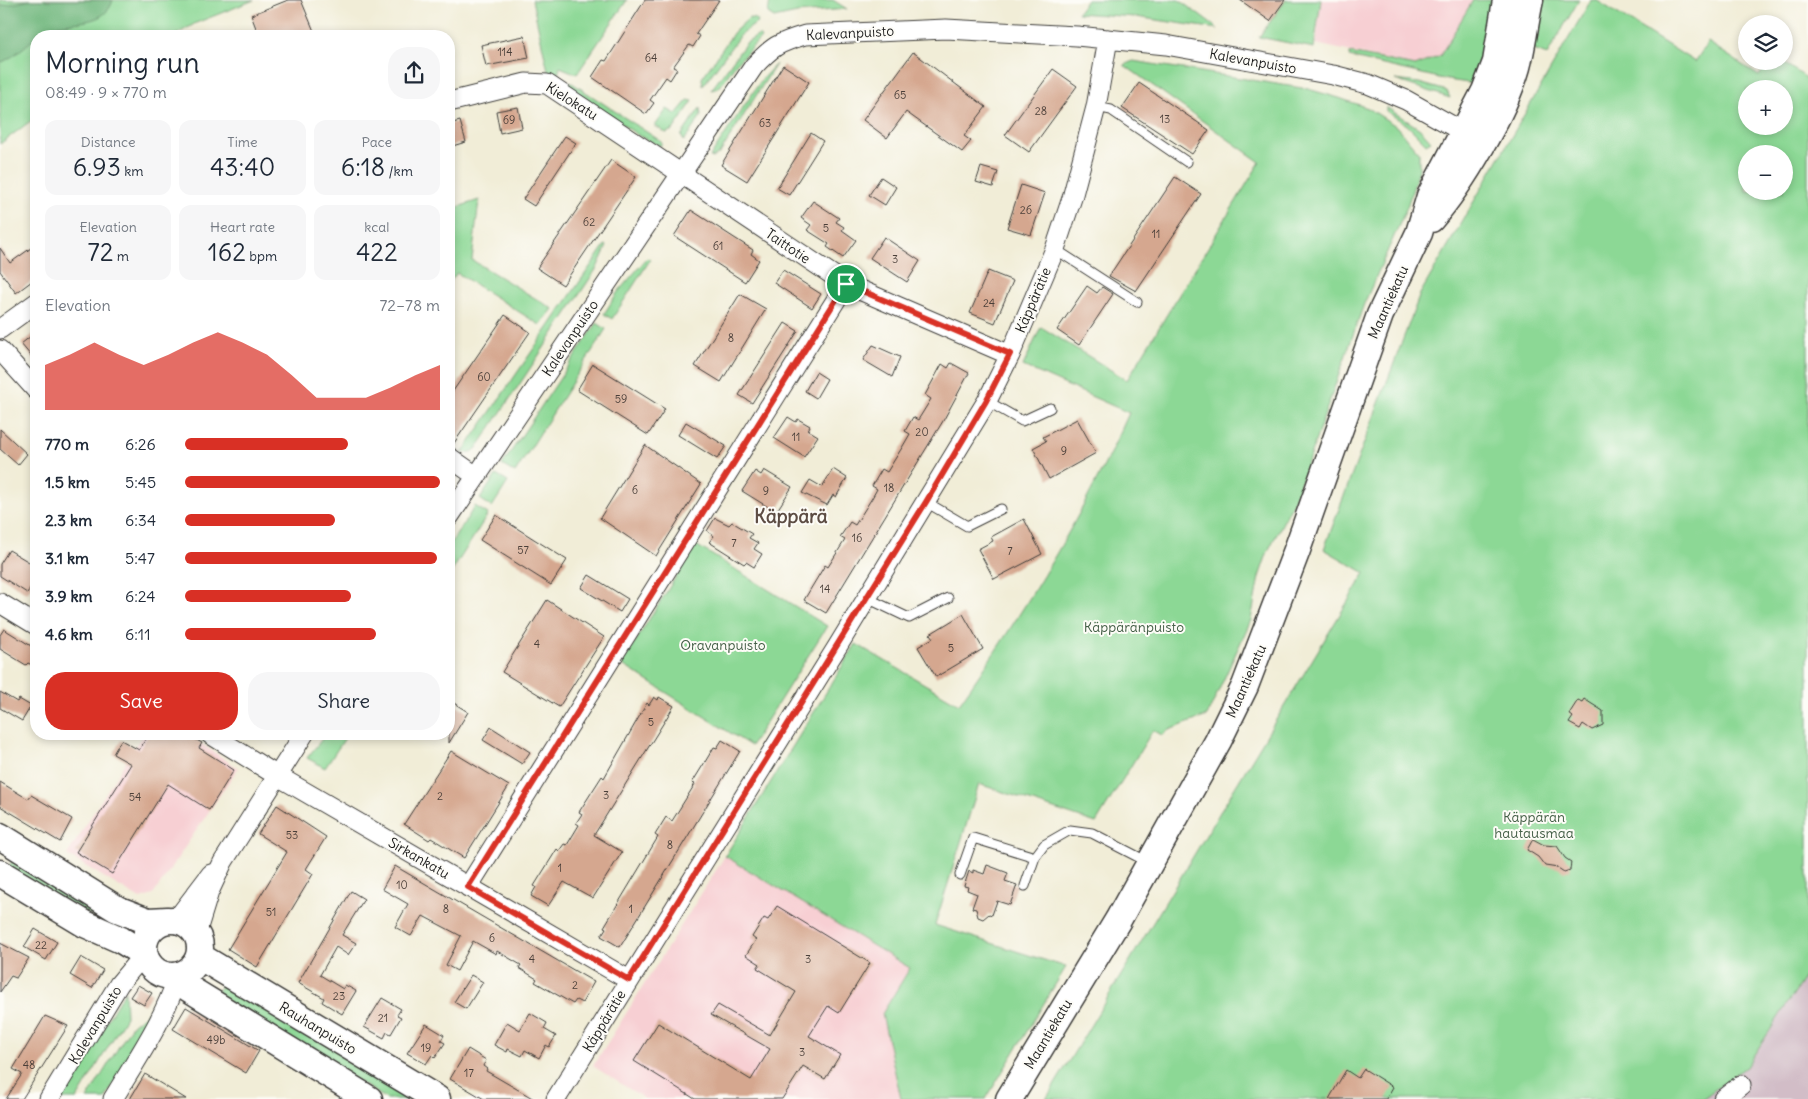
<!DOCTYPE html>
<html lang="en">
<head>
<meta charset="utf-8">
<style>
  :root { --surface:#fff; --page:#f6f6f7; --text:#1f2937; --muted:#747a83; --accent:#d93025 }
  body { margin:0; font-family:Delius,sans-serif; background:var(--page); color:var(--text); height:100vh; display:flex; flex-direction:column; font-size:19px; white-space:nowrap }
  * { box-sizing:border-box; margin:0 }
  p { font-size:16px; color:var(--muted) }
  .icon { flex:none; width:28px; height:28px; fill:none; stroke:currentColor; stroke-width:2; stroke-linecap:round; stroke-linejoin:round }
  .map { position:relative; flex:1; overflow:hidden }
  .side { position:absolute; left:30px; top:30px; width:425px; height:710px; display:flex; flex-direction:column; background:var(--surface); border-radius:20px; box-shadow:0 2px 8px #0003 }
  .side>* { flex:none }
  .buttons { position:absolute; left:1738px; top:15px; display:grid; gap:10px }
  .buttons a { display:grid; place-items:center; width:55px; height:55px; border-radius:50%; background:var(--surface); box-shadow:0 2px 8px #0003; font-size:25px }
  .pin { position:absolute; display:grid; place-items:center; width:42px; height:42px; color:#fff; margin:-21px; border:2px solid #fff; border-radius:50%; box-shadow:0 1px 5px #0007 }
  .round { display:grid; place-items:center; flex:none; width:52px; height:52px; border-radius:20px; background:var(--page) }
  .head { display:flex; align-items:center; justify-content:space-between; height:85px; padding:0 15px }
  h1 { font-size:28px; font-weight:600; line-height:38px }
  .figures { display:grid; grid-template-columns:repeat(3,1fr); gap:8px; height:85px; padding:5px 15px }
  .figures div { display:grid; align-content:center; border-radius:12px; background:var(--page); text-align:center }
  .figures b { font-size:25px; font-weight:600 }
  .figures small { font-size:14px; font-weight:400 }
  .figures p { font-size:14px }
  .chart { height:140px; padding:10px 15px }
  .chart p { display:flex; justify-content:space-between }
  .chart svg { width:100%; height:90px; margin-top:5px; fill:var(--accent); opacity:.7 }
  .action { display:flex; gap:10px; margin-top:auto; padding:10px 15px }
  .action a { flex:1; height:58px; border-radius:20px; background:var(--accent); color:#fff; font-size:20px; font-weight:600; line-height:58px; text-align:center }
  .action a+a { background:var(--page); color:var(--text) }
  ul { padding:0 15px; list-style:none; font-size:16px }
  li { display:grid; grid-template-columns:80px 60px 1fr; align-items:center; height:38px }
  li i { height:12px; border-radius:6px; background:var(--accent) }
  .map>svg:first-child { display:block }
  .built { fill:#f7cfd3 }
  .industrial { fill:#d2bdc7 }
  .green { fill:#8cd895; stroke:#547a58; fill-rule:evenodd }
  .forest { fill:#71b87e; stroke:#466a4d }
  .building { fill:#d5a78f }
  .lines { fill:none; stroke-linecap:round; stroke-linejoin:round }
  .service-casing { stroke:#3c3b38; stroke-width:11 }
  .minor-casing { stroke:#3c3b38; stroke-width:21 }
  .secondary-casing { stroke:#3c3b38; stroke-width:29 }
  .service { stroke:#fff; stroke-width:9 }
  .minor { stroke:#fff; stroke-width:19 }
  .secondary { stroke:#fff; stroke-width:26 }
  .route-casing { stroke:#fff; stroke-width:10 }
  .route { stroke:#d93025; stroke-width:6 }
  .labels { text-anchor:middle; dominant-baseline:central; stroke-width:4; stroke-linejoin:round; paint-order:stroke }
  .number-label { font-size:11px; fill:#4a3f39 }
  .street-label { font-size:14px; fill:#1c1c1c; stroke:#fdfcf7 }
  .park-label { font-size:14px; fill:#435e46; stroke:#fdfcf7 }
  .district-label { font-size:19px; font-weight:bold; fill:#5d4d44; stroke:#fdfcf7 }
</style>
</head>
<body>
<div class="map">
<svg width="1808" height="1099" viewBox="0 0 1808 1099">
  <rect width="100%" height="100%" fill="#fdfcf7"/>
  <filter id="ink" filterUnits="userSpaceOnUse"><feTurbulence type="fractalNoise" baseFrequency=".02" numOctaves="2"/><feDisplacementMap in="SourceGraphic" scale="10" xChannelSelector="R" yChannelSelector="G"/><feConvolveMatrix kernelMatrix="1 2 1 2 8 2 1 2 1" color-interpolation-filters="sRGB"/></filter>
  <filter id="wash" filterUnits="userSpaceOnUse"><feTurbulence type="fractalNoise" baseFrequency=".0096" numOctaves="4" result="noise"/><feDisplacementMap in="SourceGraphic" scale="20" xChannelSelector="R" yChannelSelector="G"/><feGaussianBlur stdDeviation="1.12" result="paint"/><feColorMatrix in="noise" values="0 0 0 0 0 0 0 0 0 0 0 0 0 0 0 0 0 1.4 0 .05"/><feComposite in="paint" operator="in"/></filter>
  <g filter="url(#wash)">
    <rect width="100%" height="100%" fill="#f1edd7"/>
    <path class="built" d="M1321 0H1473L1440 56 1415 66 1316 44Z
      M143 734H186L238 768 153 895 140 899 67 855Z
      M725 856 911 968 882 1014 901 1099H645L593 1066Z"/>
    <path class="industrial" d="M1808 972V1099H1702L1746 1067Z"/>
    <path class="green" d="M0 0H254L196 23 174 36H36V117L0 144Z
      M532 0H627L577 74 560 67 557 80 549 75Z
      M770 0H833L847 9 797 13 774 18 768 14Z
      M1087 0H1179L1218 29 1136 17 1077 13Z
      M1286 0H1321L1314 48 1259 37Z
      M1473 0H1498L1488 52 1475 84 1448 80 1349 57 1350 53 1415 66 1440 56Z
      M1540 0H1579L1547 55 1531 49Z
      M1591 0H1596L1695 62 1708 42 1759 76 1769 61H1781L1808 79V972L1746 1067 1702 1099H1046L1365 573 1324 549 1420 294ZM1746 89H1784V126H1746ZM1746 154H1784V191H1746Z
      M749 18 756 19 758 22 740 35 703 86 702 78 734 32Z
      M759 35 761 38 735 65 719 88 711 90 746 43Z
      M1133 61 1308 89 1339 98 1368 108 1396 126 1419 153V170L1407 207 1364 304 1294 501 1268 551 1259 577 1251 620 1207 716 1169 730 1162 735 1153 730 1096 823 979 784 935 925 1066 967 986 1099H901L882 1014 910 968 725 856 856 644 959 704C1024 612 1083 516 1129 413L1023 366 1041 327 1127 380 1260 162 1124 65Z
      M776 64 720 153 713 158 710 157 762 79Z
      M1395 80 1419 83 1447 91 1450 98Z
      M568 82 572 83 659 140 662 143 660 146 639 136 566 85Z
      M688 100 693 101 673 130 666 133 655 126 667 109 676 114Z
      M1386 107 1420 129 1431 141 1426 144 1407 125 1386 111Z
      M700 108 701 116 684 141 681 136Z
      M479 200 472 260 553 309 540 325 457 273 449 283V210Z
      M605 245 607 246 597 268 477 448 472 452 462 453Z
      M647 258 650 260 612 319 604 314 617 293Z
      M597 323 606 329 515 473 502 465Z
      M496 475 508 482 492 507 480 499Z
      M475 506 488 514 449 576V546Z
      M696 545 827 626 751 746 621 664Z
      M326 734 347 735 325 768 307 758Z
      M16 855 128 921 122 932 7 869Z
      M224 981 420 1099H387L215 995Z
      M125 991 126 1017 77 1099H59Z
      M161 993 163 995 154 1014 105 1099H87L132 1025 148 1012Z"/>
    <path class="forest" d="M31 0H113C105 28 70 19 50 28 32 37 20 55 0 63V6Z"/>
    <g id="blocks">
      <path class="building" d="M288 0H301L316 36H259L251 15Z
        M645 0H719L696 34 700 36 693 47 689 45 673 67 677 69 670 80 666 77 650 100 654 103 646 114 592 77 603 60 606 61Z
        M1240 0H1285L1270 21Z
        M524 36 529 58 486 66 481 45Z
        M913 52 986 107 964 136 971 141 962 152 906 112 887 138 863 120Z
        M783 65 809 82 747 181 721 165Z
        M1053 69 1077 86 1029 152 1005 135Z
        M1139 83 1209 130 1192 154 1122 108Z
        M518 107 522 128 500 133 496 111Z
        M460 121 466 142 449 147V124Z
        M811 133 823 141 789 195 777 188Z
        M565 136 576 143 534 206 523 199Z
        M611 160 636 177 563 285 537 268Z
        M981 167 998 172 993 187 976 182Z
        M881 177 896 187 885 205 869 195Z
        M1175 177 1201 194 1136 291 1109 276Z
        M1021 185 1045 193 1031 235 1007 228Z
        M813 201 839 218 836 222 844 227 842 230 856 240 843 258 827 247 829 244 807 230 811 225 801 218Z
        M691 210 753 250 751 254 759 260 745 282 674 236Z
        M884 237 920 261 907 282 870 258Z
        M0 248 10 263 31 248 36 255V278L16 293 0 271Z
        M783 270 821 294 812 308 774 283Z
        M988 271 1013 281 995 323 970 313Z
        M1087 286 1097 293 1102 287 1113 294 1079 345 1057 330Z
        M740 294 766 309 721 382 695 366Z
        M505 315 530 332 452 446H449V397Z
        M785 323 798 331 752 403 739 395Z
        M36 332V362L21 344Z
        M873 345 900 357 892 377 863 360Z
        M951 363 969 373 943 421 826 613 804 600 825 565 828 567 845 540 840 537 850 522 855 525 872 498 877 489 872 486 882 469 887 472 903 446 910 434 905 431 913 417 918 420 931 399 925 395 942 364 948 368Z
        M593 364 665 409 648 435 577 390Z
        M816 372 827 379 816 398 805 391Z
        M788 417 796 422 798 419 810 426 808 430 818 436 804 457 774 438Z
        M1077 419 1096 453 1049 479 1033 448 1046 441 1043 437Z
        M686 422 726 446 717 459 678 435Z
        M0 429 27 454 18 465 0 449Z
        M645 445 701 484 656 556 600 518Z
        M833 469 847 478 836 497 833 495 827 505 802 493 810 480 822 487Z
        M764 470 792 487 776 512 742 491 755 471 761 475Z
        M496 515 567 560 551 585 480 540Z
        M715 518 729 525 732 522 752 534 749 538 758 543 754 549 762 554 754 567 746 562 744 564 709 542 714 536 707 531Z
        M1024 519 1042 554 994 579 978 549 993 541 991 537Z
        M9 550 34 565 31 570 36 573V579L27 593 0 576V564Z
        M589 575 628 599 620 612 581 588Z
        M547 600 604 637 559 707 502 672Z
        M963 614 983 649 936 677 918 647 933 638 930 634Z
        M4 629 36 649V658L32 665 28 663 26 665 0 649V635Z
        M0 692 17 702 19 699 31 706 22 721 0 708Z
        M654 697 658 700 659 697 674 706 594 835 622 852 593 898 564 882 548 906 531 896 536 887 534 886 557 849 559 851 564 844 567 845 579 825 576 823 582 814 579 812 602 776 604 778 647 703 649 705Z
        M1584 699 1603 711V725L1592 730 1583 724 1580 729 1569 723 1573 717 1569 714 1578 700 1582 702Z
        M449 700 468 712 449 743Z
        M491 727 530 752 522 764 483 740Z
        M149 734H186L202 743 199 748 234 770 209 810 168 784 112 874 76 852 131 764 113 754 121 740 139 750Z
        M722 740 740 751 620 947 601 936 606 928 604 927 658 837 655 835 666 817 672 821 695 784 692 783 705 762 714 747 717 748Z
        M451 751 509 786 464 858 431 838 429 840 404 824Z
        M0 782 28 799 31 795 72 819 60 842 0 806Z
        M277 805 326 837 306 869 313 874 257 967 228 949 287 852 258 834Z
        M1533 839 1544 845 1557 846 1565 858 1571 862 1570 870 1564 872 1558 868 1545 866 1538 857 1527 850Z
        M987 865 1008 873 1005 881 1017 885 1010 905 997 901 992 915 989 914 983 919 978 917 976 909 972 908 977 894 967 890 968 887 964 886 969 871 973 873V870L984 874Z
        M395 866 594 982 582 1003 576 1000 573 1004 535 982 537 979 519 968 521 965 497 951 496 954 473 941 457 971 446 965 461 936 423 916 411 936 395 927 408 904 382 889Z
        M351 891 364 899 342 935 356 943 348 955 336 947 320 975 343 989 345 985 356 991 342 1014 322 1002 324 998 298 983Z
        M777 906 870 963 839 1013 828 1006 809 1036 840 1055 825 1079 803 1066 782 1099H695L634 1061 658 1023 751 1080 770 1049 711 1015 718 1005 770 1035 796 992 757 968 760 964 746 955 756 940 752 937 764 918 768 920Z
        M35 929 57 942 46 960 24 947Z
        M0 943 29 958 16 978 11 976 0 992Z
        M81 957 103 970 92 988 70 975Z
        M471 975 483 982 466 1009 454 1002Z
        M138 985 152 993 144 1005 130 997Z
        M382 998 401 1009 397 1015 401 1017 391 1034 387 1032 384 1038 364 1027Z
        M186 1007 259 1051 246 1073 173 1029Z
        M530 1013 547 1023 544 1029 556 1036 549 1047 546 1045 539 1058 525 1050 522 1056 508 1049 507 1052 494 1045 507 1022 520 1030Z
        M45 1016 68 1026 22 1099H6L22 1074 13 1069Z
        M426 1024 444 1035 441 1041 445 1043 435 1058 432 1055 426 1064 407 1053Z
        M468 1049 486 1060 483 1066 487 1069 486 1071 534 1099H484L450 1079Z
        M1364 1069 1393 1087 1386 1099H1329L1346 1070 1358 1078Z
        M145 1074 186 1099H130Z"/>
    </g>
  </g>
  <g filter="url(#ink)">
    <use href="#blocks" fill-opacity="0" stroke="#3c3b38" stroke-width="1"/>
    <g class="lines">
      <defs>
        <path id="service" d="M1096 107 1111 110 1187 162
          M1055 249 1137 302
          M987 401 1022 421 1050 408
          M926 502 967 526 1001 509
          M867 598 909 618 948 598
          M960 875 973 838 1035 857
          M1025 886 1035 857 1044 845 1070 830 1092 833 1148 862"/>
        <path id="minor" d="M449 102 526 83 547 84 846 284 1010 355
          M0 329 36 303
          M0 350 36 390
          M449 457 476 476
          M449 517 754 66C773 46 778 43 805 35L946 29 1077 36 1166 45 1333 75 1368 84 1406 100 1474 138
          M0 603 36 625
          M210 734 276 775 629 980
          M468 887 846 284
          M176 920 211 874
          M196 934 209 892 223 862 304 734
          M49 1099 119 984 144 954
          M113 1099C137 1059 164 1020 178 976
          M556 1099 839 644 987 401 1010 355 1055 249 1072 198 1096 107 1108 39
          M1723 1099 1741 1085"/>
        <path id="secondary" d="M1431 219C1462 183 1504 113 1517 67 1523 45 1525 22 1530 0
          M0 836 117 909 148 921 168 920
          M0 873 85 924 121 940 144 954
          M144 948a28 28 0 1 1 56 0a28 28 0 1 1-56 0Z
          M199 956 437 1099
          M178 976 188 988 369 1099
          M1009 1099 1118 920 1218 741 1245 686 1297 550 1380 315 1419 233 1430 196 1485 91 1496 62 1506 0"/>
      </defs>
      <use href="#service" class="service-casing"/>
      <use href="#minor" class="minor-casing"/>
      <use href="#secondary" class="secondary-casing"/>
      <use href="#service" class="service"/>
      <use href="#minor" class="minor"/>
      <use href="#secondary" class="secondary"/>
    </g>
  </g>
  <g class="lines" filter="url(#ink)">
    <defs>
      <path id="route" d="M846 284 1010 354 986 401 926 502 629 980 468 887Z"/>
    </defs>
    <use href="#route" class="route-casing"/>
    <use href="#route" class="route"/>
  </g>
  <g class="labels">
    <g class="number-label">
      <text x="505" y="52">114</text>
      <text x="651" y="58">64</text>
      <text x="900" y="95">65</text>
      <text x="1041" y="111">28</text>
      <text x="1165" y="119">13</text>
      <text x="509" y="120">69</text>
      <text x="765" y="123">63</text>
      <text x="1026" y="210">26</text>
      <text x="589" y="222">62</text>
      <text x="826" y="228">5</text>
      <text x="1156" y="234">11</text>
      <text x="718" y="246">61</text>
      <text x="895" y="259">3</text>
      <text x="989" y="303">24</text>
      <text x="731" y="338">8</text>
      <text x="484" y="377">60</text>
      <text x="621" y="399">59</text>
      <text x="922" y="432">20</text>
      <text x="796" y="437">11</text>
      <text x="1064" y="451">9</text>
      <text x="889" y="488">18</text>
      <text x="635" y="490">6</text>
      <text x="766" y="491">9</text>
      <text x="857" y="538">16</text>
      <text x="734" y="543">7</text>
      <text x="523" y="550">57</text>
      <text x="1010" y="551">7</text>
      <text x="825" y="589">14</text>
      <text x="537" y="644">4</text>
      <text x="951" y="648">5</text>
      <text x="651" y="722">5</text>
      <text x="606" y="795">3</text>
      <text x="440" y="796">2</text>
      <text x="135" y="797">54</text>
      <text x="292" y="835">53</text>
      <text x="670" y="845">8</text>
      <text x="560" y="868">1</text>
      <text x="402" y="885">10</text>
      <text x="446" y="909">8</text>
      <text x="631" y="909">1</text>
      <text x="271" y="912">51</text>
      <text x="492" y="938">6</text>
      <text x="41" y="945">22</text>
      <text x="532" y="959">4</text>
      <text x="808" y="959">3</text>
      <text x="575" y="985">2</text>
      <text x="339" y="996">23</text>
      <text x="383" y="1018">21</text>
      <text x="216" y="1040">49b</text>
      <text x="426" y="1048">19</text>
      <text x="802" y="1052">3</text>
      <text x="29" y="1065">48</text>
      <text x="469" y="1073">17</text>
    </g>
    <g class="street-label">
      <text transform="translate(850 33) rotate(-3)">Kalevanpuisto</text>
      <text transform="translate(1253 61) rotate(10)">Kalevanpuisto</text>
      <text transform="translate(572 101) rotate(32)">Kielokatu</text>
      <text transform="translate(788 246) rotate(34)">Taittotie</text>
      <text transform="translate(1033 300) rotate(-67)">Käppärätie</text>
      <text transform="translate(1388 302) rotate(-66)">Maantiekatu</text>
      <text transform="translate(570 338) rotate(-56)">Kalevanpuisto</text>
      <text transform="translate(1246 681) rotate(-66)">Maantiekatu</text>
      <text transform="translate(419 858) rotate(30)">Sirkankatu</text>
      <text transform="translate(604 1021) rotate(-59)">Käppärätie</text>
      <text transform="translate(95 1025) rotate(-59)">Kalevanpuisto</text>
      <text transform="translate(318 1028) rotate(31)">Rauhanpuisto</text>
      <text transform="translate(1048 1034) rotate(-59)">Maantiekatu</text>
    </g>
    <g class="park-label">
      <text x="1134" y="627">Käppäränpuisto</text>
      <text x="723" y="645">Oravanpuisto</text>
      <text x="1534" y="817">Käppärän<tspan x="1534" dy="16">hautausmaa</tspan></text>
    </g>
    <g class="district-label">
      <text x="791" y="516">Käppärä</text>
    </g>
  </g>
</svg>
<div class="buttons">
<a><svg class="icon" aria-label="layers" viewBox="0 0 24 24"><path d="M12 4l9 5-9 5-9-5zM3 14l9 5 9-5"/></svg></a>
<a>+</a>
<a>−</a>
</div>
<div class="pin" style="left:846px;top:284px;background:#1e9e55"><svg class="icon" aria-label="arrive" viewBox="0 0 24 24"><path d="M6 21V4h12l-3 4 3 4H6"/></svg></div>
<section class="side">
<div class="head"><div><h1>Morning run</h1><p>08:49 · 9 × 770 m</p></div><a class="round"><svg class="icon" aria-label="share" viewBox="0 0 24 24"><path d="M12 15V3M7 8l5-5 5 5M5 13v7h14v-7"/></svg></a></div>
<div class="figures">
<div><p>Distance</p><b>6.93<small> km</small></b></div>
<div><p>Time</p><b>43:40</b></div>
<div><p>Pace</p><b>6:18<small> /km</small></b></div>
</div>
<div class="figures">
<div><p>Elevation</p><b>72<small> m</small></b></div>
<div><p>Heart rate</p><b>162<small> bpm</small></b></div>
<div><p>kcal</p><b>422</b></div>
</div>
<div class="chart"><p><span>Elevation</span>72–78 m</p>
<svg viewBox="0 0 160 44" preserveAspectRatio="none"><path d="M0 44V22L10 17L20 11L30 17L40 22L50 17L60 11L70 6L80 11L90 17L100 27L110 38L120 38L130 38L140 33L150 27L160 22V44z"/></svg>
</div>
<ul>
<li><b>770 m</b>6:26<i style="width:64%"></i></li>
<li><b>1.5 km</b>5:45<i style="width:100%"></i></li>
<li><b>2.3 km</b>6:34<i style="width:59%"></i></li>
<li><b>3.1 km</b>5:47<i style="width:99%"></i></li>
<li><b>3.9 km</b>6:24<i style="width:65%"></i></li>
<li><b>4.6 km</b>6:11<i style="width:75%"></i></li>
</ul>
<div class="action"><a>Save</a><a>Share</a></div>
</section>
</div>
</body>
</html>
